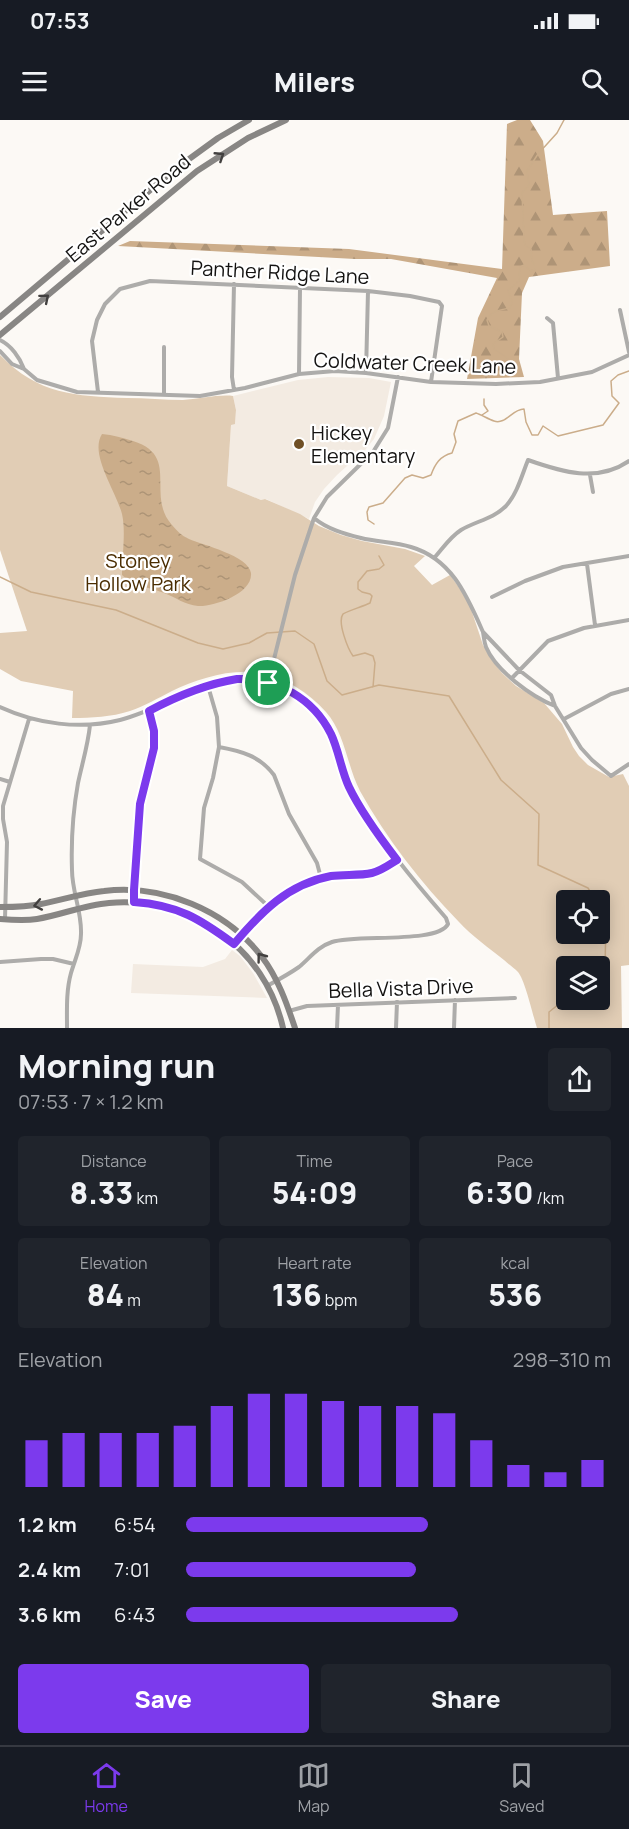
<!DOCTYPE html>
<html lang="en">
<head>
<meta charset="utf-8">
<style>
  :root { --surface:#171b24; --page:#20242c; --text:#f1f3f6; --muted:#9ea1a6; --line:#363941; --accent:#7c3aed }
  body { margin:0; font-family:Manrope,sans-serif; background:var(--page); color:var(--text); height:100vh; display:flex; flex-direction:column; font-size:22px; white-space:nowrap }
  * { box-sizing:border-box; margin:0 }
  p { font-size:20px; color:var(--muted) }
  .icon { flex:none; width:33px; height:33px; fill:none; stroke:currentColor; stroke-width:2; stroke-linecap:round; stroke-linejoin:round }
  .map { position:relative; height:908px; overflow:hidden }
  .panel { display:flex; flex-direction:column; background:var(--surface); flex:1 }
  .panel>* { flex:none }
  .tools { position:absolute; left:556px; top:770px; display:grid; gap:12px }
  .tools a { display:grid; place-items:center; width:54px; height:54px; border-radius:6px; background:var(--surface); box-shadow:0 3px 15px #0003; font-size:30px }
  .pin { position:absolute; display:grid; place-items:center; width:51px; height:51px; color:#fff; margin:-26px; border:3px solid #fff; border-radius:50%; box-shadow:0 2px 6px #0007 }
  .round { display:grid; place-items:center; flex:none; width:63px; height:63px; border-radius:6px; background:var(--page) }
  .overview { display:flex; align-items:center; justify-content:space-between; height:102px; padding:0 18px }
  h1 { font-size:33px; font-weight:800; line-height:45px }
  .stats { display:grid; grid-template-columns:repeat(3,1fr); gap:9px; height:102px; padding:6px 18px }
  .stats div { display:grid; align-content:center; border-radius:6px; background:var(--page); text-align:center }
  .stats b { font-size:30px; font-weight:800 }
  .stats small { font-size:16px; font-weight:400 }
  .stats p { font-size:16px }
  .chart { height:168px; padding:12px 18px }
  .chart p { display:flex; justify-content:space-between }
  .chart svg { width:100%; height:108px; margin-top:6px; stroke:var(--accent); stroke-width:6 }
  .button { display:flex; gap:12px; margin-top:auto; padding:12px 18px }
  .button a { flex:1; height:69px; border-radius:6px; background:var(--accent); color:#fff; font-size:24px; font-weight:800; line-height:69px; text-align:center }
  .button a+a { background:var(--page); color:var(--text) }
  ul { padding:0 18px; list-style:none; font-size:20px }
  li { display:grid; grid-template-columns:96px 72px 1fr; align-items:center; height:45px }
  li i { height:15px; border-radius:8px; background:var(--accent) }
  .status { display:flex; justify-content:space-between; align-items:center; height:42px; padding:0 30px; background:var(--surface); direction:ltr }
  .status svg { height:16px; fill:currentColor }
  header { display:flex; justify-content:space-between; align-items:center; height:78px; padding:0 18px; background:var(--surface); font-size:27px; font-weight:800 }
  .tabs { display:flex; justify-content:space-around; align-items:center; height:84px; border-top:2px solid var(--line); background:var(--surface); font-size:16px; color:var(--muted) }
  .tabs a { display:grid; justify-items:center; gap:3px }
  .tabs .active { color:var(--accent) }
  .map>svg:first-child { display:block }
  .built { fill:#f3ebe2 }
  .forest { fill:url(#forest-firs) }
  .green { fill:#e1cdb5; fill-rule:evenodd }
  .water { fill:url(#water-ripples) }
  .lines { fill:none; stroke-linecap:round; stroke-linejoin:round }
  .stream { stroke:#cbad8a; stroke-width:1.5 }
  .minor { stroke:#adacaa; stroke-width:4 }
  .secondary { stroke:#888684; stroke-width:6 }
  .oneway { stroke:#42403f }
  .route-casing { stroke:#fff; stroke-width:12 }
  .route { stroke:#7c3aed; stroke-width:8 }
  .poi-dot { fill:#705026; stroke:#fff; stroke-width:2 }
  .labels { text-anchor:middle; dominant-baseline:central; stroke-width:4.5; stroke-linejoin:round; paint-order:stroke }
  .street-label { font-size:20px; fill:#131211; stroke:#fff }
  .poi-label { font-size:20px; fill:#131211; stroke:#fff; text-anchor:start }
  .park-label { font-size:20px; fill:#4a2c00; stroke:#fff }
</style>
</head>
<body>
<div class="status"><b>07:53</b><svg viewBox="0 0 49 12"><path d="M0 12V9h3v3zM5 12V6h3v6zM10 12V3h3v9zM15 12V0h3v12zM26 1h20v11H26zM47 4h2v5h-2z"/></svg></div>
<header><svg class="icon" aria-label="menu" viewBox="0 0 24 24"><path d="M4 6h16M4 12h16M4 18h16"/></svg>Milers<svg class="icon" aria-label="search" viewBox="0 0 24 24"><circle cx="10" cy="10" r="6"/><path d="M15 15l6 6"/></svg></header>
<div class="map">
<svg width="629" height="908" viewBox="0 0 629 908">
  <defs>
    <pattern id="forest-firs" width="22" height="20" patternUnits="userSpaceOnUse" patternTransform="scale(1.5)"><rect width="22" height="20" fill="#ccad8a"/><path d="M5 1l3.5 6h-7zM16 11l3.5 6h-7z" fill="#ae9476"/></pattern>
    <pattern id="water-ripples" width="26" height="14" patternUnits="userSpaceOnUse" patternTransform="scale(1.5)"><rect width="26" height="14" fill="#cbad8a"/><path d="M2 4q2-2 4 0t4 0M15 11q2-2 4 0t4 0" fill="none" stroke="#ad9476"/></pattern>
  </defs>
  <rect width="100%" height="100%" fill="#fcf9f5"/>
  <path class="built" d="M328 257 369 258 391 262 384 296 374 319 365 330 337 355 324 369 315 382 309 399 266 379 261 380 227 366 231 304H235L236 290 233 276 298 260Z
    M232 830 240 836 253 853 267 878 131 873 133 844 203 847 225 839Z"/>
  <path class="forest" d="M517 0H530L543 21 553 95 607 91 610 146 529 157 522 173 519 239 524 257 467 259 478 198 497 158 391 139H355L118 126 130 121 349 129 502 149 507 4Z"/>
  <path class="green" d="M0 235C39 275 75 276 127 278 146 278 164 280 183 280 197 279 221 274 233 276L236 290 235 304 231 305 227 366 261 380 265 379 300 394 319 406 341 415 362 421 405 429 425 436 414 446 432 465 450 455 468 480 483 525 491 539 502 553 516 566 544 583 562 604 573 627 579 636 588 645 609 657 623 654 629 666V845L621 846 622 908H537C533 896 525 860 518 852 514 848 508 844 504 840 489 828 472 816 459 802 421 763 386 718 360 671 347 646 345 613 326 592 308 572 286 558 260 553 231 548 197 559 172 571 158 578 145 586 130 591 111 597 92 598 72 598L73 571 21 561 0 549V513L27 511 0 430ZM567 780H600V813H567ZM567 846H600V879H567Z"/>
  <path class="water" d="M102 314C113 315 123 318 133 321 181 336 145 375 172 405 177 411 182 416 189 419 203 425 249 436 251 453 253 474 213 487 198 486 185 485 175 477 164 473 149 467 134 467 122 455 122 437 126 411 122 394 116 371 89 334 102 314Z"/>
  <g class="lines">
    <path class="stream" d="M487 254 495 247 506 245 510 241 506 237 494 229 493 224 503 217 502 212 489 206 487 200C491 190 501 190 510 188L512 182 508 170 519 161 520 147 524 145 531 151 535 149V145L532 141 531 129 525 125 524 120 522 73 529 65 527 51 538 34 557 13 564 0
      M482 295 488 291 484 285V279
      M374 404 368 400 367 392 369 387 383 383 405 358 412 355 423 358 431 355C435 344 440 336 452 333L456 322 454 314 458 301 476 293C482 295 488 299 494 301 506 305 512 289 524 289L526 302 532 315H538L543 306 558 316 603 305 619 283 612 276 611 261 618 255 629 251
      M0 457 31 472 116 490 198 523 223 529 249 523 267 513 295 511 314 524 327 561 342 575 379 565 449 576 501 660 539 694 538 745 588 768 595 780
      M373 567 375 543 373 536 365 533 353 536C348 529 337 502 343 494 345 492 364 486 370 483L372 476 370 474 362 472 358 469V462L367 451 379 449 384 445 379 436
      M600 790 606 801 605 847 600 858
      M549 908V892L564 880 568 879"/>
    <path class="minor" d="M620 190 629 232
      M547 198 553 203 558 258
      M0 220C11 225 20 238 24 249L12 244 0 231
      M24 249 37 260 77 272 200 276 245 268 299 254 335 251 366 253 431 262 496 264 540 262 592 252 629 235
      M366 253 368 171
      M299 254 300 168
      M234 270 232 257 234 164
      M98 272 92 221 97 200 105 184 120 169 150 161 368 171 410 176 439 182 442 186 431 262
      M164 275V227
      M590 355 593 372
      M314 398C327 409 345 414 361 418 377 422 395 422 411 427 452 439 467 476 483 512
      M435 437C443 428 450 417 461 410 476 401 493 399 506 386 517 374 522 355 528 340 562 352 597 363 629 341
      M587 444 595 505
      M492 477 525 461 563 447 629 436
      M512 558 548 521 584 508 629 500
      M268 563 295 455 314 398 327 377 373 332 388 308 398 257
      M208 566 217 597 219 627 213 658 204 688 200 739 242 762 269 787
      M555 586C532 577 496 551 486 527 484 522 484 517 483 512L519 550 551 575 555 586 581 628 592 640 611 656 629 644
      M0 587C37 604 80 610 120 600 170 587 213 550 267 563 283 566 298 574 310 585 337 610 336 646 353 675 380 720 412 759 446 798L448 804C438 824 356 814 332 822 317 827 310 838 299 847 289 854 278 860 267 866
      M564 599 611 574 629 569
      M219 627C241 631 260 636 274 655L289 694 317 743 321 758
      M0 659 10 662
      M134 782 140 684 154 628V611L149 591
      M5 799 7 722 3 699V686L29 599
      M234 824C262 792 288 764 331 756 346 753 362 757 377 752 384 749 390 744 397 740
      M0 842 41 839H53L74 844
      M289 891 307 886 515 878
      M67 908C67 890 66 871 71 853 75 839 81 828 81 814 82 792 72 772 72 750 71 722 73 691 78 663 82 644 88 625 90 605
      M337 908 338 885
      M396 908 397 882
      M454 908 455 880"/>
    <path class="secondary" d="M0 197 174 50 218 18 249 0
      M0 215 197 51 248 18 286 0
      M0 787C14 787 27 787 41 784 62 780 83 773 104 771 163 764 226 790 262 837 278 858 287 884 295 908
      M0 799C12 800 25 801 37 799 61 795 84 785 109 783 191 776 265 827 283 908"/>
  </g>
  <defs><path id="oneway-chevron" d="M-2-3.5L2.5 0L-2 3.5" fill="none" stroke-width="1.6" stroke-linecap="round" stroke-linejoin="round" transform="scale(1.5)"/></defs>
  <g class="oneway">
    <use href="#oneway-chevron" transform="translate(220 36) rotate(-33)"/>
    <use href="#oneway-chevron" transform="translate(45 178) rotate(-40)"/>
    <use href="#oneway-chevron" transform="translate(38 785) rotate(169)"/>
    <use href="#oneway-chevron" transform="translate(261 837) rotate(-127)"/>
  </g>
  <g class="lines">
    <defs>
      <path id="route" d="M237 559C277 558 313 578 331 614 339 631 341 650 349 667 360 690 381 719 397 740 389 745 381 751 372 753 359 756 344 754 331 756 288 764 261 792 234 824 200 799 178 785 134 782V770L140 684 154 628V611L149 591C177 576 206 564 237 559Z"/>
    </defs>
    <use href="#route" class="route-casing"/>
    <use href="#route" class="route"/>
  </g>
  <circle class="poi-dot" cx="299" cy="324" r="6"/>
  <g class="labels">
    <g class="street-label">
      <text transform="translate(128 88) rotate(-40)">East Parker Road</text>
      <text transform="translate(280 152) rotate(3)">Panther Ridge Lane</text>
      <text transform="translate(415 243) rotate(2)">Coldwater Creek Lane</text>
      <text transform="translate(401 868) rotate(-2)">Bella Vista Drive</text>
    </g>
    <g class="poi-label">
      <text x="311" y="312">Hickey<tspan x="311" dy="23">Elementary</tspan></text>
    </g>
    <g class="park-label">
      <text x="138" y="440">Stoney<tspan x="138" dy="23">Hollow Park</tspan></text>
    </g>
  </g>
</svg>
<div class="tools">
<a><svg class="icon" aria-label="locate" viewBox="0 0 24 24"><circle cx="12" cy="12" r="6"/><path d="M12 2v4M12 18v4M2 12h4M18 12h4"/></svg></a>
<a><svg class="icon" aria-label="layers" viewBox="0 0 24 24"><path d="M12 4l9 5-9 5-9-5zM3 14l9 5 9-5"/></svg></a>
</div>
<div class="pin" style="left:268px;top:563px;background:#1e9e55"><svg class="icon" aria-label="arrive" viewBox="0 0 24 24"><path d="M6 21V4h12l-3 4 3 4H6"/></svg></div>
</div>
<section class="panel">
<div class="overview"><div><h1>Morning run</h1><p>07:53 · 7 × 1.2 km</p></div><a class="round"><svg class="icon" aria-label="share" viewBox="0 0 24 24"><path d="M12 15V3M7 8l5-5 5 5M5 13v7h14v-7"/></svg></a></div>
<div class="stats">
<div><p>Distance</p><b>8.33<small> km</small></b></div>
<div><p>Time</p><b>54:09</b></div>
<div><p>Pace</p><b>6:30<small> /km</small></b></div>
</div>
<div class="stats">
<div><p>Elevation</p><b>84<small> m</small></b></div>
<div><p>Heart rate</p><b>136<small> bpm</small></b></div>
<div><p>kcal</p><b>536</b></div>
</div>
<div class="chart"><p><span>Elevation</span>298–310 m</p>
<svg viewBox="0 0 160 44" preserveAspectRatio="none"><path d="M5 44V25M15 44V22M25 44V22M35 44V22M45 44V19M55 44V11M65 44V6M75 44V6M85 44V9M95 44V11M105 44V11M115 44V14M125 44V25M135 44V35M145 44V38M155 44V33"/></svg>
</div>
<ul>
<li><b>1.2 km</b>6:54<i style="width:57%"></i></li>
<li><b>2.4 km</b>7:01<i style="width:54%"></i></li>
<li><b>3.6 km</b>6:43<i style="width:64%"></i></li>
</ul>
<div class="button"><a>Save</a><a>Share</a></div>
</section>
<nav class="tabs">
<a class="active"><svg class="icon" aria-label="home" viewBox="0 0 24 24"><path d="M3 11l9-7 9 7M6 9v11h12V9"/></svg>Home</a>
<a><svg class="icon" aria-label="map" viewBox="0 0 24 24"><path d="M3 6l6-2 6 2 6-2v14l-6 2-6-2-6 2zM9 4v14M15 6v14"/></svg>Map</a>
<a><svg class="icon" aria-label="saved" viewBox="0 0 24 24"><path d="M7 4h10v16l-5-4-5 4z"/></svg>Saved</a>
</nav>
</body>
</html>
